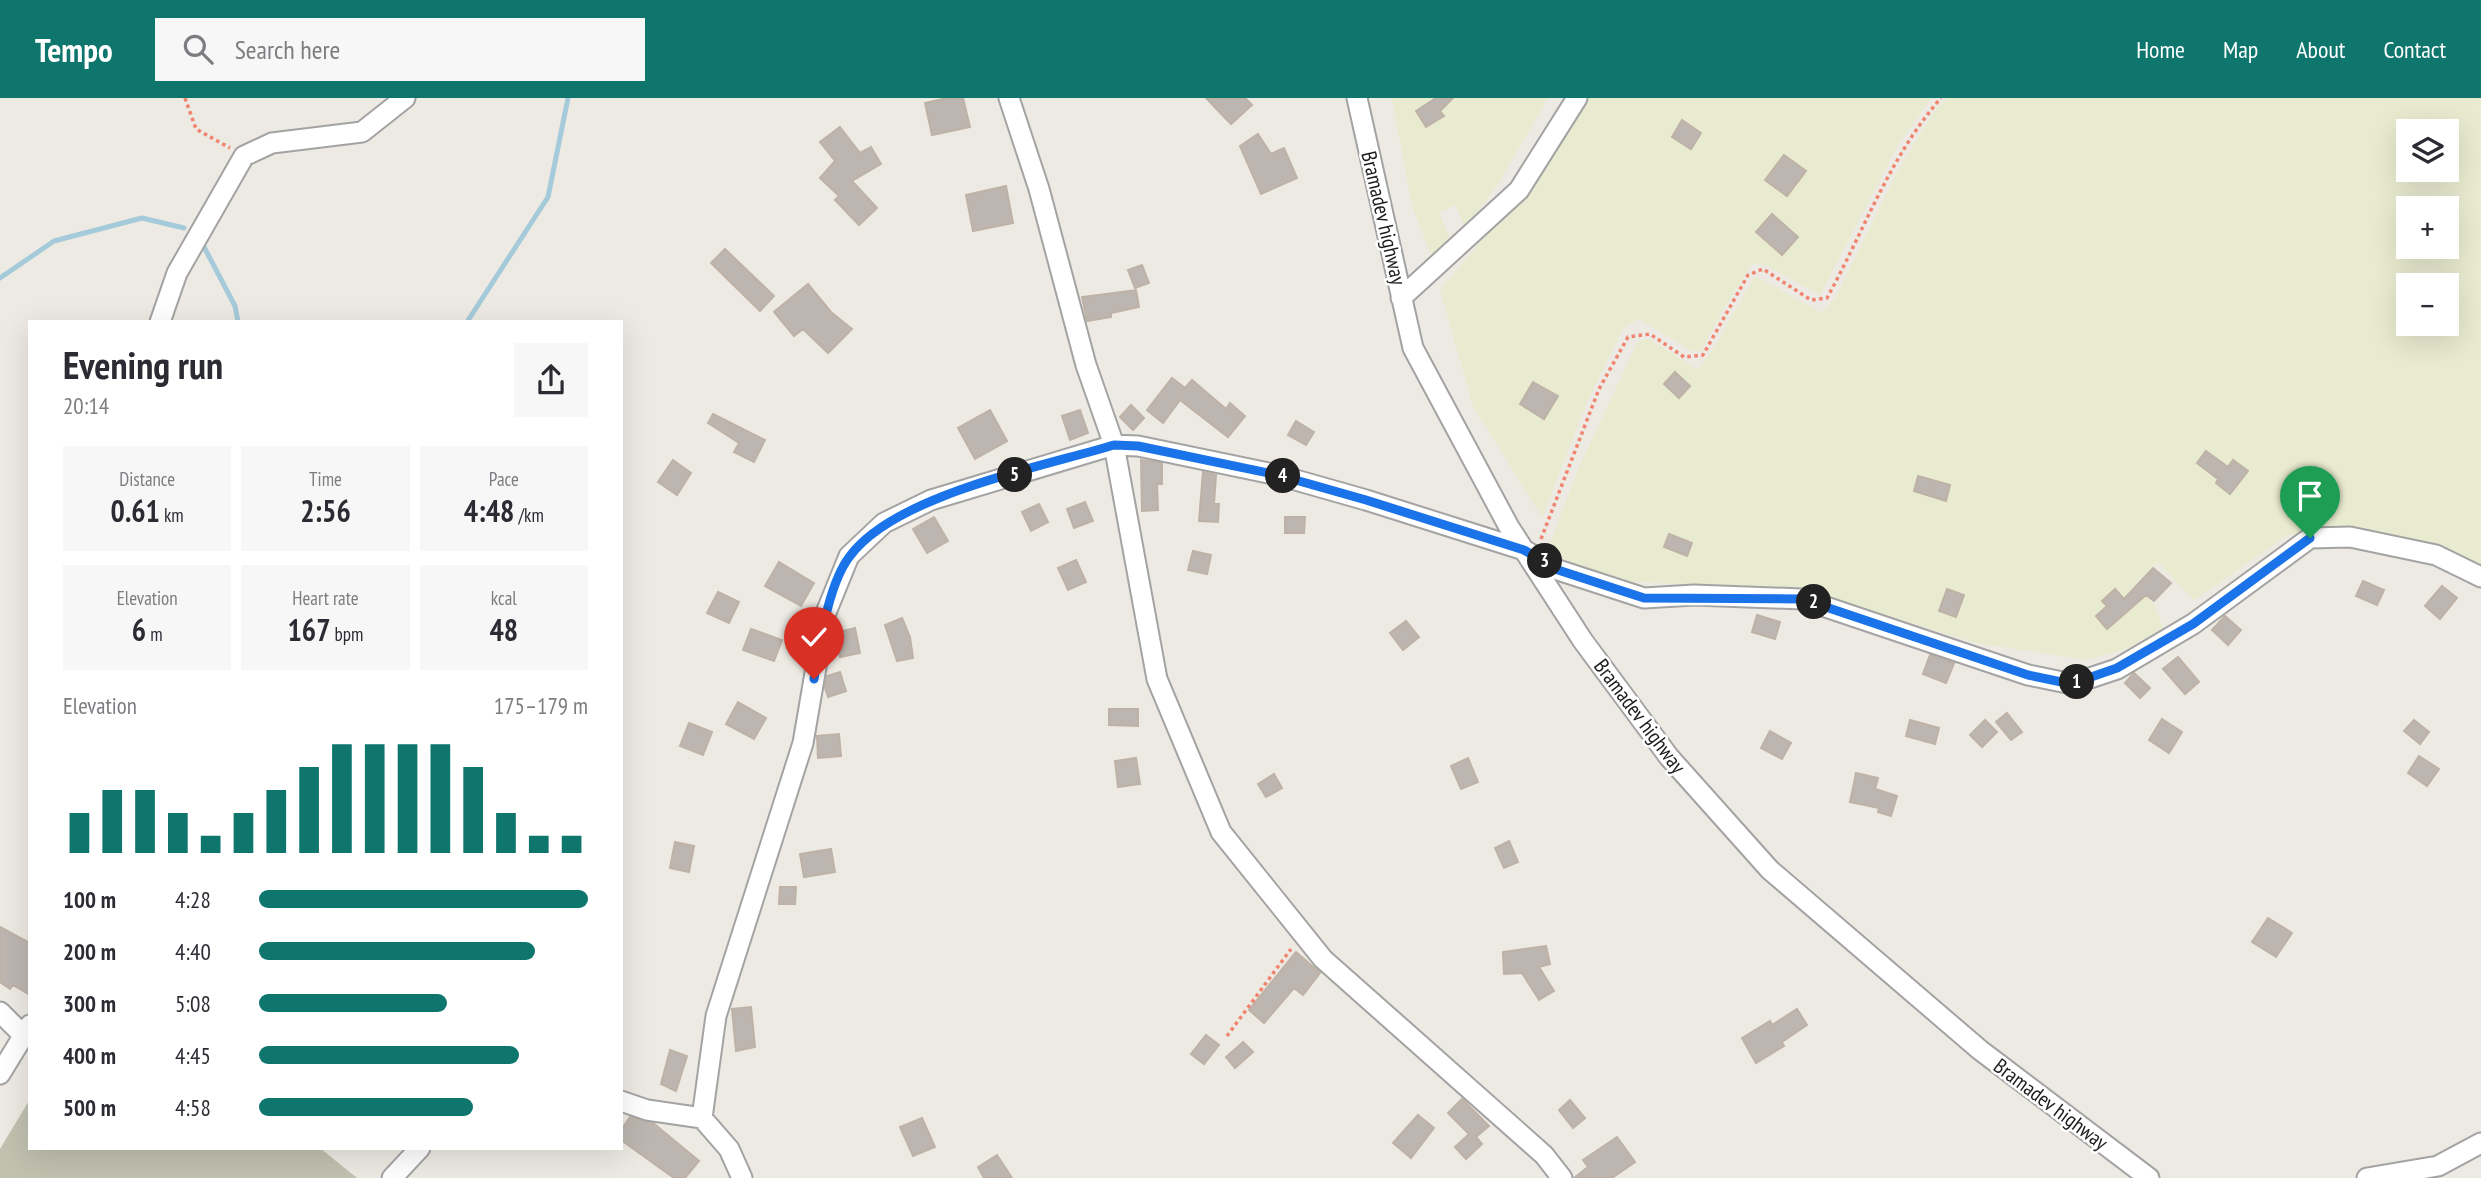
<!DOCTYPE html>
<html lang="en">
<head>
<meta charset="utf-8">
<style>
  :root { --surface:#fff; --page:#f7f7f7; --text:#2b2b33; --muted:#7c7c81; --accent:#0f766e }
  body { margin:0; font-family:"PT Sans Narrow",sans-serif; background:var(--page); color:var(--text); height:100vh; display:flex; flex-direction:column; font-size:26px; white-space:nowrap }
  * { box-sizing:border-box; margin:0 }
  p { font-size:23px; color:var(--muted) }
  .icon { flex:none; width:38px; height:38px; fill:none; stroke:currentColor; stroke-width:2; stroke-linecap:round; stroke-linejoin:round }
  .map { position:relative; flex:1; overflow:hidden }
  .sheet { position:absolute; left:28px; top:222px; width:595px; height:830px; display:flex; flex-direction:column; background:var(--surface); border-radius:0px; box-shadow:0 7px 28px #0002 }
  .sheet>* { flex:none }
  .controls { position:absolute; left:2396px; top:21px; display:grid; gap:14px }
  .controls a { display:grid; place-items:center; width:63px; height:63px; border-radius:0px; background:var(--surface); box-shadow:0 7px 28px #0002; font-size:35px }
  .pin { position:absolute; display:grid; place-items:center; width:60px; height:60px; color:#fff; margin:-72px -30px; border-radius:50% 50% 50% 0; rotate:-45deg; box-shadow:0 0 7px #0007 }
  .pin .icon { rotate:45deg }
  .km { position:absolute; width:35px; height:35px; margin:-18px; border-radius:50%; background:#222; color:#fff; font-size:19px; line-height:35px; text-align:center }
  .round { display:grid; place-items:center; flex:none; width:74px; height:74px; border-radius:0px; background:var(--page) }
  .overview { display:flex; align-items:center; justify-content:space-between; height:119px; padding:0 35px }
  h1 { font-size:38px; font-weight:700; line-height:52px }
  .metrics { display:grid; grid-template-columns:repeat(3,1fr); gap:10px; height:119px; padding:7px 35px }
  .metrics div { display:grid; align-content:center; border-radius:0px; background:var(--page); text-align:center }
  .metrics b { font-size:30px; font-weight:700 }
  .metrics small { font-size:19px; font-weight:400 }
  .metrics p { font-size:19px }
  .chart { height:196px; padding:14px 35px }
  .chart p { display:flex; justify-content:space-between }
  .chart svg { width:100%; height:126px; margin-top:7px; stroke:var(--accent); stroke-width:6 }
  ul { padding:0 35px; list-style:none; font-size:23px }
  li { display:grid; grid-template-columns:112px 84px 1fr; align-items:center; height:52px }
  li i { height:18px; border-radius:9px; background:var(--accent) }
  header { display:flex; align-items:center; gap:42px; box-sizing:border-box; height:98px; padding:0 35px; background:var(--accent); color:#fff }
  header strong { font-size:33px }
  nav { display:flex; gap:38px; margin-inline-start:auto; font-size:24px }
  .search { width:490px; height:63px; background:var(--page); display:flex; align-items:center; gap:18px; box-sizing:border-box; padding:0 24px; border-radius:0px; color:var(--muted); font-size:26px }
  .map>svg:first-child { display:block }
  .construction { fill:#c0c1af }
  .farmland { fill:#e8ebcf; fill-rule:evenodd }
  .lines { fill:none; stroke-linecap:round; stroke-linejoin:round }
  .stream { stroke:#a5cad9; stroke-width:5 }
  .building { fill:#bdb6b0; stroke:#beb2a6; stroke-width:2 }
  .minor-casing { stroke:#a3a3a3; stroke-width:23 }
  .path { stroke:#f18470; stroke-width:3.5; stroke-dasharray:3.5 3.5; stroke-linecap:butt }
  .minor { stroke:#fff; stroke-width:19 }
  .route-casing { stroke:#fff; stroke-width:14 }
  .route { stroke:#1a73e8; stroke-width:9 }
  .labels { text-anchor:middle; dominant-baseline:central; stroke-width:5; stroke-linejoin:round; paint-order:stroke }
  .street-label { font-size:21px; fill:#1c1c1c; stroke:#fff }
</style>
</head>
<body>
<header>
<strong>Tempo</strong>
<div class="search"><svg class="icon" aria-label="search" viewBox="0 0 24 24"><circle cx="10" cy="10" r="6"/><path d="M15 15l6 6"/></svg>Search here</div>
<nav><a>Home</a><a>Map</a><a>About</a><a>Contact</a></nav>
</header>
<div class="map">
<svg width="2481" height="1080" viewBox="0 0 2481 1080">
  <rect width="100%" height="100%" fill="#edeae3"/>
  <path class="construction" d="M30 1001V1050H320L357 1080H0V1051Z"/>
  <path class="farmland" d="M1392 0H1548L1500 83 1466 130 1455 107 1439 115 1452 146 1434 164 1412 108Z
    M1587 0H1931L1899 45 1820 197 1767 168 1753 165 1725 208 1701 254 1690 252 1638 221 1623 231 1588 302 1542 419 1473 308 1440 192 1521 96Z
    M1947 0H2481V472L2351 430 2288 437 2194 502 2158 464 2135 486 2154 507 2163 530 2125 551 2088 562 1976 545 1799 490 1701 488 1612 482 1547 453 1579 369 1638 243 1649 241 1698 272 1712 253 1755 178 1822 215 1836 199 1898 72 1934 14ZM2408 33H2446V72H2408ZM2408 110H2446V149H2408ZM2408 187H2446V226H2408Z"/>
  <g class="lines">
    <path class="stream" d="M203 147 235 208 238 224
      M0 180 54 143 142 120 184 130
      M467 224 548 99 568 0"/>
  </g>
  <path class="building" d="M947 0H963L970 29 932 37 925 5Z
    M1206 0H1245L1252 7 1231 26Z
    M1436 0H1453L1440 13 1444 18 1426 29 1416 13Z
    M1682 22 1701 35 1691 51 1672 39Z
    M840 29 860 55 871 49 881 66 852 83 877 110 859 127 835 102 839 98 820 80 835 63 820 44Z
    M1258 36 1271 56 1284 50 1297 80 1261 96 1240 48Z
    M1784 57 1806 73 1787 98 1765 82Z
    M1006 88 1013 125 973 133 966 97Z
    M1772 116 1798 139 1782 157 1756 134Z
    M725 151 774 198 760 213 711 165Z
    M1142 167 1149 185 1135 190 1128 172Z
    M808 186 831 214 852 231 828 255 803 231 794 238 774 214Z
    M1136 192 1139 209 1111 215V219L1087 223 1082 199Z
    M1675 274 1690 288 1679 300 1664 286Z
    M1172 280 1185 290 1192 282 1226 311 1230 305 1245 318 1228 339 1180 302 1163 325 1147 312Z
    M1533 284 1558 298 1544 321 1520 306Z
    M1131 307 1144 320 1133 332 1120 319Z
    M990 312 1007 343 975 361 958 330Z
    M1080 312 1088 335 1070 342 1062 318Z
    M713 316 765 342 754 364 734 354 739 345 708 325Z
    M1296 323 1314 334 1306 347 1288 337Z
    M2206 353 2228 369 2233 362 2248 373 2230 396 2216 385 2218 381 2197 365Z
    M673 362 691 375 677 397 658 384Z
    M1141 362 1162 365V386H1157L1158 412 1142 413Z
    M1203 374 1216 377 1214 406H1219L1218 424 1199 423Z
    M1918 378 1950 387 1946 403 1914 393Z
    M1085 404 1093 423 1074 430 1067 411Z
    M1039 406 1048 424 1031 433 1022 414Z
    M934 419 948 443 927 455 913 431Z
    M1285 419H1305L1304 435H1285Z
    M1669 436 1692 445 1687 458 1664 449Z
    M1193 453 1211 457 1207 476 1188 472Z
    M1076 462 1086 484 1068 492 1058 470Z
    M779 464 814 485 801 508 765 488Z
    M2153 470 2171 485 2154 503 2146 497 2107 531 2096 518 2107 508 2102 503 2115 491 2124 501Z
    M2363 483 2384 492 2377 507 2356 498Z
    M2442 488 2457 500 2440 521 2425 508Z
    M1947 491 1964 497 1956 519 1939 513Z
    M718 494 739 504 729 525 707 515Z
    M1757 517 1780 524 1775 541 1752 534Z
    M2225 518 2241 532 2228 547 2212 532Z
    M902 520 910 539 913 560 897 563 885 527Z
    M1406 523 1419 539 1403 552 1390 535Z
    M855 530 860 555 840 559 835 535Z
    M751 531 782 542 774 563 743 552Z
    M1930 557 1954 565 1946 585 1923 576Z
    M2178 559 2199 584 2185 596 2163 571Z
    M840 574 846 593 828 599 825 590 827 578Z
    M2134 575 2150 590 2140 600 2125 585Z
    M738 604 766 620 754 641 726 626Z
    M1109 611H1138V628L1109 627Z
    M2007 615 2022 634 2011 642 1996 624Z
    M2162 621 2182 634 2169 655 2149 642Z
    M1910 622 1939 630 1935 646 1906 638Z
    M1985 622 1997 634 1982 649 1970 637Z
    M2414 622 2429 634 2420 646 2404 633Z
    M689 625 712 634 703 657 680 648Z
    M1770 633 1791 645 1782 661 1761 650Z
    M839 636 841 658 818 660 817 638Z
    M2419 658 2439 671 2427 688 2408 675Z
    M1136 660 1140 686 1118 689 1115 663Z
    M1468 660 1478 684 1461 691 1451 668Z
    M1856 675 1878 680 1875 691 1897 698 1891 718 1878 714 1879 710 1850 704Z
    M1274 676 1282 690 1266 699 1258 686Z
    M1509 743 1518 764 1504 770 1495 750Z
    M675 744 694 748 689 774 670 770Z
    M831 751 835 774 804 779 800 756Z
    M780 789H796L795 806H779Z
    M2268 820 2292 835 2276 859 2252 844Z
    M0 829 30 845V897L13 887 10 891 0 884Z
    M1546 848 1550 866 1539 869 1554 893 1539 902 1522 875 1504 876 1503 854Z
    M1296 854 1320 875 1303 897 1294 890 1264 925 1249 912Z
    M751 909 755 949 736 953 732 911Z
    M1797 911 1807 927 1782 944 1784 948 1756 965 1742 940 1770 923 1772 927Z
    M1206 937 1219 947 1204 966 1191 956Z
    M1243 944 1253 954 1235 970 1226 959Z
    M670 952 687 958 676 993 661 986Z
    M1462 1001 1489 1028 1476 1039 1482 1046 1466 1061 1455 1049 1469 1036 1448 1015Z
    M1570 1002 1585 1020 1573 1030 1559 1012Z
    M1418 1017 1434 1030 1411 1060 1393 1045Z
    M630 1019 653 1025 699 1063 685 1080H674L621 1042V1032Z
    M922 1020 935 1049 913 1058 900 1029Z
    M1617 1039 1635 1064 1612 1080H1574L1588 1069 1583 1062Z
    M997 1057 1012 1080H984L978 1069Z"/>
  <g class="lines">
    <defs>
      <path id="minor" d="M1009 0 1039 91 1086 267 1114 347 1157 581 1221 734 1323 861 1544 1057 1562 1080
        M1357 0 1413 250 1509 429 1583 543 1669 659 1770 772 1980 952 2149 1080
        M1401 200 1519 92 1577 0
        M160 224 177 175 244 58 272 45 362 34 405 0
        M0 914 23 937
        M0 976 30 927
        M621 1003 647 1012 702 1020 716 918 803 645 825 517 849 458 884 425 931 402 1114 347 1138 348 1278 377 1366 402 1524 452 1558 472 1644 500 1694 497 1802 501 2028 577 2072 586 2117 571 2193 526 2310 440 2350 439 2436 457 2481 479
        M702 1020 729 1051 742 1080
        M392 1080 420 1050
        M2367 1080 2438 1068 2481 1045"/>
    </defs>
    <use href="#minor" class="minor-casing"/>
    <path class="path" d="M185 0 196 31 230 50
      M1541 441 1599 291 1628 239 1650 236 1684 259 1703 257 1748 177 1763 171 1811 202 1827 200C1864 133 1890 58 1941 0
      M1227 938 1291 851"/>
    <use href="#minor" class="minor"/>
  </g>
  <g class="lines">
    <defs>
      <path id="route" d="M814 581C820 546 828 486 850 458 895 397 1041 369 1114 347L1138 348 1278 377 1366 402 1524 452 1558 472 1644 500 1802 501 2028 577 2071 586 2117 570 2193 526 2310 440"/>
    </defs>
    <use href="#route" class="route-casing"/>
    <use href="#route" class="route"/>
  </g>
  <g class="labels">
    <g class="street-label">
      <text transform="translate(1384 120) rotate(77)">Bramadev highway</text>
      <text transform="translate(1640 618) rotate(53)">Bramadev highway</text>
      <text transform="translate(2051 1006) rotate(37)">Bramadev highway</text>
    </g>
  </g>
</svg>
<div class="controls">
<a><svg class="icon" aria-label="layers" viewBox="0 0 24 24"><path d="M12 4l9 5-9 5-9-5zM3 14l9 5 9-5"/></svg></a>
<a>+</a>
<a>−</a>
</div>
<div class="pin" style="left:2310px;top:440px;background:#1e9e55"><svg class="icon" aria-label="arrive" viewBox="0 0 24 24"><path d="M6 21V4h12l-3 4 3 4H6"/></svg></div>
<div class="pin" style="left:814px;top:581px;background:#d93025"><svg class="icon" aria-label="check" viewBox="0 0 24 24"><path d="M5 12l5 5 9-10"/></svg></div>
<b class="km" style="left:2077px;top:584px">1</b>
<b class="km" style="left:1814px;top:504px">2</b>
<b class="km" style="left:1545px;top:463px">3</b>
<b class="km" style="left:1283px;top:378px">4</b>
<b class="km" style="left:1015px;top:377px">5</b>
<section class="sheet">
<div class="overview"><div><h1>Evening run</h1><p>20:14</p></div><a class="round"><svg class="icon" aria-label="share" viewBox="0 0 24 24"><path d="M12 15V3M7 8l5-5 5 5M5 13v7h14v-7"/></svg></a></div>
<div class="metrics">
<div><p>Distance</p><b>0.61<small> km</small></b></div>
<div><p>Time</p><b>2:56</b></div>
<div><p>Pace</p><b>4:48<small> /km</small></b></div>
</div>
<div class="metrics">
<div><p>Elevation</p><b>6<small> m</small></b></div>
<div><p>Heart rate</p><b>167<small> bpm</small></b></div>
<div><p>kcal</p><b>48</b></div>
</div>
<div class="chart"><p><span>Elevation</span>175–179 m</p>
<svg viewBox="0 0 160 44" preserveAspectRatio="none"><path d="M5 44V30M15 44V22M25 44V22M35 44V30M45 44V38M55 44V30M65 44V22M75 44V14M85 44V6M95 44V6M105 44V6M115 44V6M125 44V14M135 44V30M145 44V38M155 44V38"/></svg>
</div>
<ul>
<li><b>100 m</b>4:28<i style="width:100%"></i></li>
<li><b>200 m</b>4:40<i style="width:84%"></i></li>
<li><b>300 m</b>5:08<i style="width:57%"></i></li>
<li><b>400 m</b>4:45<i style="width:79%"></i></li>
<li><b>500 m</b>4:58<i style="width:65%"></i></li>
</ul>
</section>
</div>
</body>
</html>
